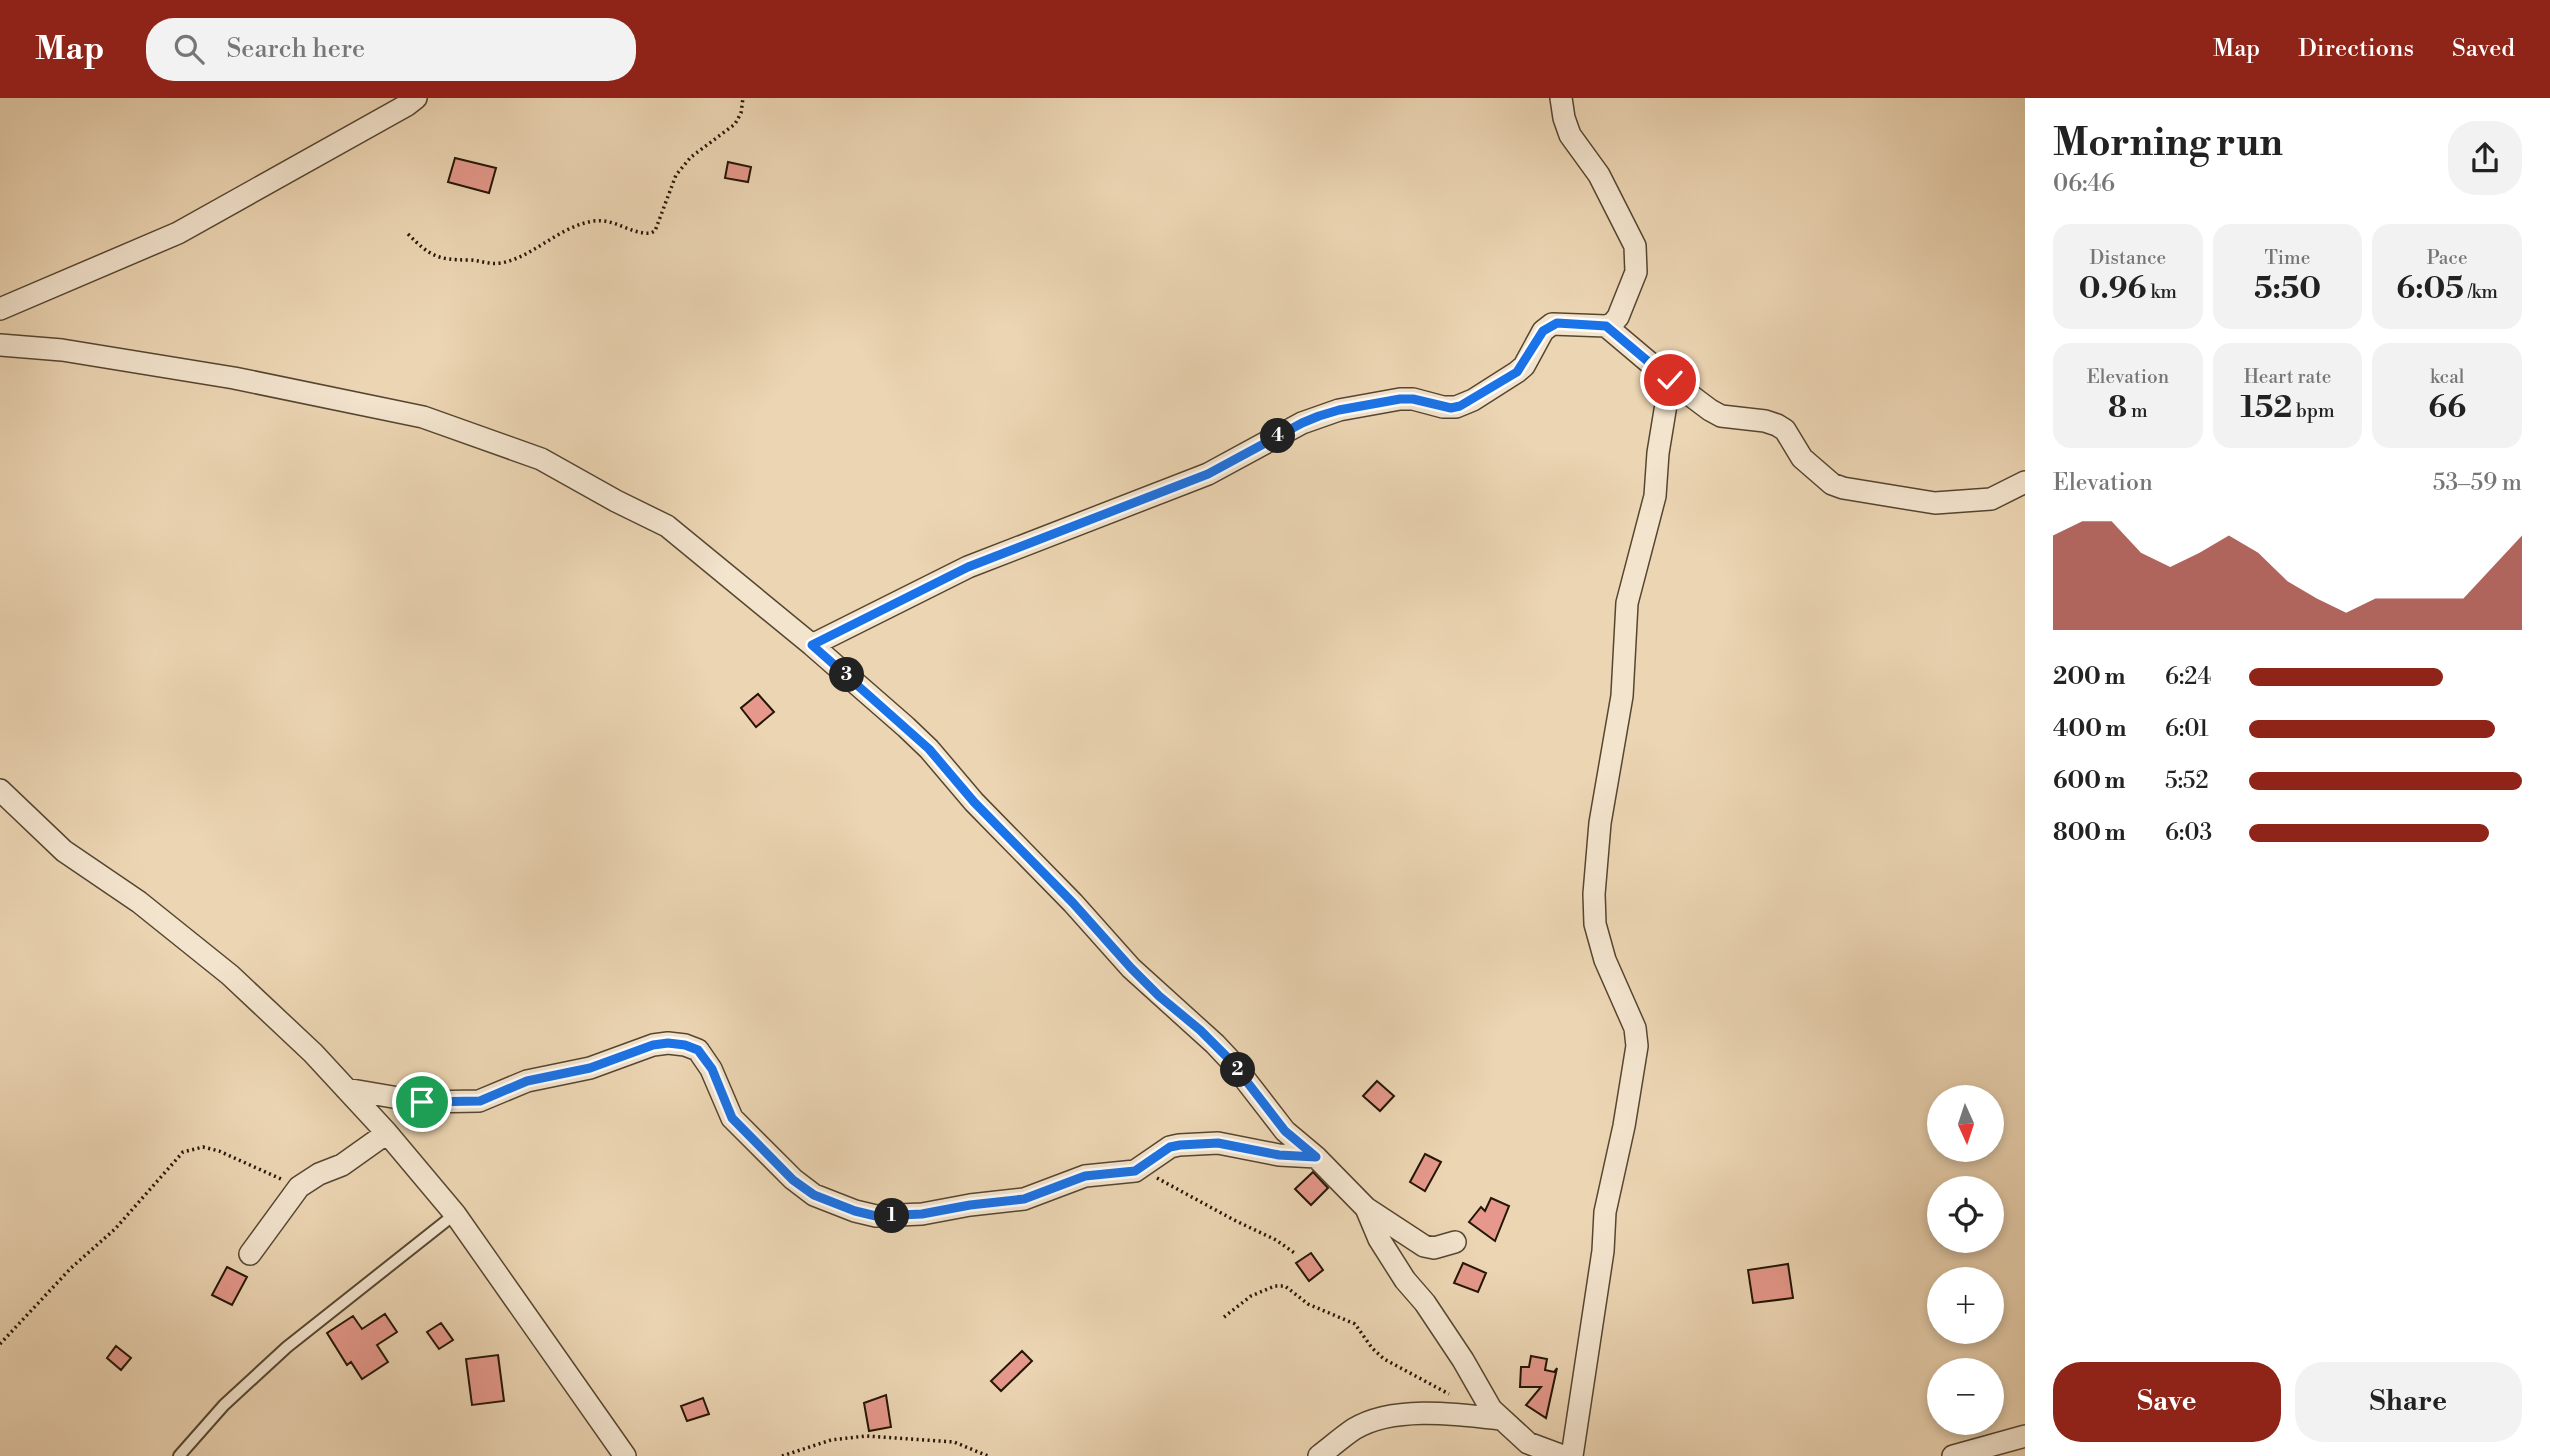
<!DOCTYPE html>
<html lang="en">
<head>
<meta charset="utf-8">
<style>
  :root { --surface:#fff; --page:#f2f2f2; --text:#222; --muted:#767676; --accent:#8f2418 }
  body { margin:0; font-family:"Libre Bodoni",serif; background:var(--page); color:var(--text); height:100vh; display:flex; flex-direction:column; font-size:26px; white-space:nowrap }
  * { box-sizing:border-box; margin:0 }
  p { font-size:23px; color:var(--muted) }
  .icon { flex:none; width:38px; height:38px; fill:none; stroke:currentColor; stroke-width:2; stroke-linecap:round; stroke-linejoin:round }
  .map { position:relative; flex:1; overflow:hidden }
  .side { display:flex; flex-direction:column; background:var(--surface); width:525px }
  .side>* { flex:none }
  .needle { width:46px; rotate:177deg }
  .buttons { position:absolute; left:1927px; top:987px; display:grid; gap:14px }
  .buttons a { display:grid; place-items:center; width:77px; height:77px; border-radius:50%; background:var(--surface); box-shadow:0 4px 10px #0003; font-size:35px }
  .pin { position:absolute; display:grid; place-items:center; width:60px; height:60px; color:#fff; margin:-30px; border:4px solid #fff; border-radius:50%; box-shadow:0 2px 7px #0007 }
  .km { position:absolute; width:35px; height:35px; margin:-18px; border-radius:50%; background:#222; color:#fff; font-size:19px; line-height:35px; text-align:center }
  .round { display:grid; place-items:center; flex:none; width:74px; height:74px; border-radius:28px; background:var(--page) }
  .head { display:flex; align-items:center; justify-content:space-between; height:119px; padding:0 28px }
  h1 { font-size:38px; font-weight:800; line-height:52px }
  .figures { display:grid; grid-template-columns:repeat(3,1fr); gap:10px; height:119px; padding:7px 28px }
  .figures div { display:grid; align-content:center; border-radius:18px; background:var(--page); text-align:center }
  .figures b { font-size:30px; font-weight:800 }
  .figures small { font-size:19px; font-weight:400 }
  .figures p { font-size:19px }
  .chart { height:196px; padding:14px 28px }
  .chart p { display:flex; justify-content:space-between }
  .chart svg { width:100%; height:126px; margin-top:7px; fill:var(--accent); opacity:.7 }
  .button { display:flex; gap:14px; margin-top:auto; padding:14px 28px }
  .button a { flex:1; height:80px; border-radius:28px; background:var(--accent); color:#fff; font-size:28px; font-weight:800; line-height:80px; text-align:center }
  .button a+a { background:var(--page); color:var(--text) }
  ul { padding:0 28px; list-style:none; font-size:23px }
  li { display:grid; grid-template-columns:112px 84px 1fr; align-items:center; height:52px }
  li i { height:18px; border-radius:9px; background:var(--accent) }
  header { display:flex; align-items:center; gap:42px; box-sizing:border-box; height:98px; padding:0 35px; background:var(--accent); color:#fff }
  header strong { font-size:33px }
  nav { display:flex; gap:38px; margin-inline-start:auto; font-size:24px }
  .search { width:490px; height:63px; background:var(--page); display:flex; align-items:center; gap:18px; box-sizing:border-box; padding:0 24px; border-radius:28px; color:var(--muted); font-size:26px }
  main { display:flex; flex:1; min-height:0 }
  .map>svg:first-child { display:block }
  .building { fill:#e5988b; stroke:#241605; stroke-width:2 }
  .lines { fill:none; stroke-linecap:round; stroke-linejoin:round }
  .service-casing { stroke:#564630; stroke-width:14 }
  .minor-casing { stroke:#564630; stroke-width:24 }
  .path { stroke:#241605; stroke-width:3.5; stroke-dasharray:2 3.5; stroke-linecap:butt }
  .service { stroke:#f3e4ce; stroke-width:10 }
  .minor { stroke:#f3e4ce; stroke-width:21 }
  .route-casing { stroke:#fff; stroke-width:14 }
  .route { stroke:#1a73e8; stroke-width:9 }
</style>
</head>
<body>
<header>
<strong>Map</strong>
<div class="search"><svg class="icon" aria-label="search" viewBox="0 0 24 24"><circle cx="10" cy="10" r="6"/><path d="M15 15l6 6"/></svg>Search here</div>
<nav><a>Map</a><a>Directions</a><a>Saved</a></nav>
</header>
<main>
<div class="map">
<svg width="2025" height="1358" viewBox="0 0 2025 1358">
  <rect width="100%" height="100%" fill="#ecd5b3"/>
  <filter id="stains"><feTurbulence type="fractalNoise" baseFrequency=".00286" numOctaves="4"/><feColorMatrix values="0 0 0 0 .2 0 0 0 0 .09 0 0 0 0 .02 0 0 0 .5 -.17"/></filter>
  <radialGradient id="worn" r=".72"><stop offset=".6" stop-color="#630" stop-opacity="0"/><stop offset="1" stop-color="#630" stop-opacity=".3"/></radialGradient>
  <path class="building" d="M455 60 496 70 489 95 448 84Z
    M728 64 751 69 748 84 725 80Z
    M758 596 774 614 756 629 741 610Z
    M1377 983 1394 998 1380 1013 1363 998Z
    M1425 1056 1441 1064 1425 1093 1410 1084Z
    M1313 1074 1328 1090 1311 1107 1295 1091Z
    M1491 1100 1509 1108 1495 1143 1469 1124 1481 1109 1485 1113Z
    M1311 1155 1323 1172 1309 1183 1296 1165Z
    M1463 1165 1486 1175 1478 1194 1454 1185Z
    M1788 1166 1793 1200 1753 1205 1748 1172Z
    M227 1169 247 1179 232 1207 212 1197Z
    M385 1216 397 1234 377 1247 388 1264 362 1281 351 1264 347 1267 327 1235 353 1218 362 1231Z
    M441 1225 453 1242 439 1251 427 1234Z
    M116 1248 131 1260 121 1272 107 1260Z
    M1022 1253 1032 1263 1001 1293 991 1283Z
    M498 1257 504 1303 472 1307 466 1261Z
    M1531 1258 1547 1261 1545 1272 1554 1274 1557 1270 1546 1320 1526 1307 1541 1289H1520L1521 1269H1529Z
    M886 1297 891 1329 869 1333 864 1305Z
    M703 1300 709 1316 687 1323 681 1308Z"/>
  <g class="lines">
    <defs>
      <path id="service" d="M179 1358 224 1307 287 1249 455 1116"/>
      <path id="minor" d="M0 211 178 135 407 7 416 0
        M1606 228 1670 282 1710 312 1721 318 1765 323 1777 327 1785 332 1802 360 1832 386 1843 390 1935 405 1991 401 2025 384
        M0 247 62 252 234 280 423 319 541 361 616 403 667 428 812 547 906 629 929 651 974 704 1073 805 1131 870 1215 946 1230 962 1285 1033 1316 1059 1366 1110 1379 1141 1405 1182 1425 1205 1463 1262 1491 1311 1528 1345 1563 1358
        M812 547 968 469 1208 376 1302 325 1339 312 1400 301H1413L1443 309H1456L1473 302 1517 274 1524 268 1543 233 1552 226 1606 228 1612 226 1618 219 1636 174 1635 148 1599 77 1570 37 1564 20 1561 0
        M0 692 64 753 139 804 230 877 313 955 387 1035 455 1116 625 1358
        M346 991 422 1004 479 1003 527 983 590 970 653 947 668 945 685 947 698 952 711 971 732 1020 793 1081 814 1097 855 1113 876 1118 922 1116 970 1107 1024 1101 1085 1078 1135 1073 1170 1049 1179 1047 1218 1045 1279 1057 1316 1059
        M1366 1110 1424 1148 1434 1150 1455 1144
        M250 1156 299 1089 319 1076 342 1067 387 1035
        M1319 1358C1331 1349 1342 1339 1354 1331 1393 1307 1458 1316 1501 1321
        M1572 1358 1603 1153 1605 1114 1624 1028 1637 948 1635 930 1605 862 1595 826 1594 796 1600 725 1622 598 1627 505 1655 398 1658 355 1670 282
        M1953 1358 2025 1338"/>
    </defs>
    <use href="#service" class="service-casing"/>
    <use href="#minor" class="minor-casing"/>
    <path class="path" d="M408 136C430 158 437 162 469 162 480 162 489 167 501 165 534 159 559 128 594 123 615 120 631 137 651 135L655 133 676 77 691 59 735 26 741 15 743 0
      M1157 1080 1234 1122 1276 1142 1296 1156
      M1224 1219 1251 1198 1275 1188H1285L1308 1206 1355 1226 1372 1250 1384 1261 1449 1296
      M0 1246 71 1170 115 1131 183 1054 203 1049 219 1053 281 1081
      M782 1358 831 1342 866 1338 954 1344 988 1358"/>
    <use href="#service" class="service"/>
    <use href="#minor" class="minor"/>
  </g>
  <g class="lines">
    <defs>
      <path id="route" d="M422 1004 480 1003 527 983 590 970 653 947 668 945 685 947 698 952 712 971 732 1020 793 1082 814 1097 855 1113 876 1118 922 1116 970 1107 1024 1101 1085 1078 1135 1073 1170 1049 1180 1047 1218 1045 1279 1057 1316 1059 1285 1033 1230 962 1200 932 1159 898 1131 870 1073 805 974 704 929 651 812 547 968 469 1208 376 1302 325 1319 318 1339 312 1400 301H1413L1451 310 1460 308 1517 274 1543 233 1557 225 1606 228 1670 282"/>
    </defs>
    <use href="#route" class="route-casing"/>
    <use href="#route" class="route"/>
  </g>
  <rect width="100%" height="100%" filter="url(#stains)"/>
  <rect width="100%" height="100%" fill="url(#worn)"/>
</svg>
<div class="buttons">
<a><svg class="needle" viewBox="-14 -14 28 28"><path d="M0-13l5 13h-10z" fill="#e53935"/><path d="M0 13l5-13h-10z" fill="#767676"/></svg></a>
<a><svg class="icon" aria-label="locate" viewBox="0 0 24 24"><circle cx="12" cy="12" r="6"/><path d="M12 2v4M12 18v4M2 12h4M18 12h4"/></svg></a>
<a>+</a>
<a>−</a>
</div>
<div class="pin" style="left:422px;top:1004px;background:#1e9e55"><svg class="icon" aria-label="arrive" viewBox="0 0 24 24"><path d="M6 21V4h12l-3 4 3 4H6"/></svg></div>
<div class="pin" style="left:1670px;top:282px;background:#d93025"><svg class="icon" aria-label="check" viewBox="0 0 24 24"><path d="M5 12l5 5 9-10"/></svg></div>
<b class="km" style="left:892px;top:1118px">1</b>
<b class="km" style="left:1238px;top:972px">2</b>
<b class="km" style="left:847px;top:577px">3</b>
<b class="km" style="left:1278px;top:338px">4</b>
</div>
<section class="side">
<div class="head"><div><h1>Morning run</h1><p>06:46</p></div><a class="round"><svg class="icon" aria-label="share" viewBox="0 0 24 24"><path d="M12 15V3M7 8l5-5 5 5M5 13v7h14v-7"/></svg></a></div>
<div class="figures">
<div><p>Distance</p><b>0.96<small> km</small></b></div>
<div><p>Time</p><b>5:50</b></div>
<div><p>Pace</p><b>6:05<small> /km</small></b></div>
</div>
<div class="figures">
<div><p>Elevation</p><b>8<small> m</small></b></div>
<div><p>Heart rate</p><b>152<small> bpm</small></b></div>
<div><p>kcal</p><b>66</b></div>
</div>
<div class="chart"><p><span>Elevation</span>53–59 m</p>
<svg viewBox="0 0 160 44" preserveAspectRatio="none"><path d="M0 44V11L10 6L20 6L30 17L40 22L50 17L60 11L70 17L80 27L90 33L100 38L110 33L120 33L130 33L140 33L150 22L160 11V44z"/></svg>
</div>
<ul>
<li><b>200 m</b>6:24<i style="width:71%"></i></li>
<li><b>400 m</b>6:01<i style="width:90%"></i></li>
<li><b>600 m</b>5:52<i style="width:100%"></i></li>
<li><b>800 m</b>6:03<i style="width:88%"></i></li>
</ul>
<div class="button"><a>Save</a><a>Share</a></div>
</section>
</main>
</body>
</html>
